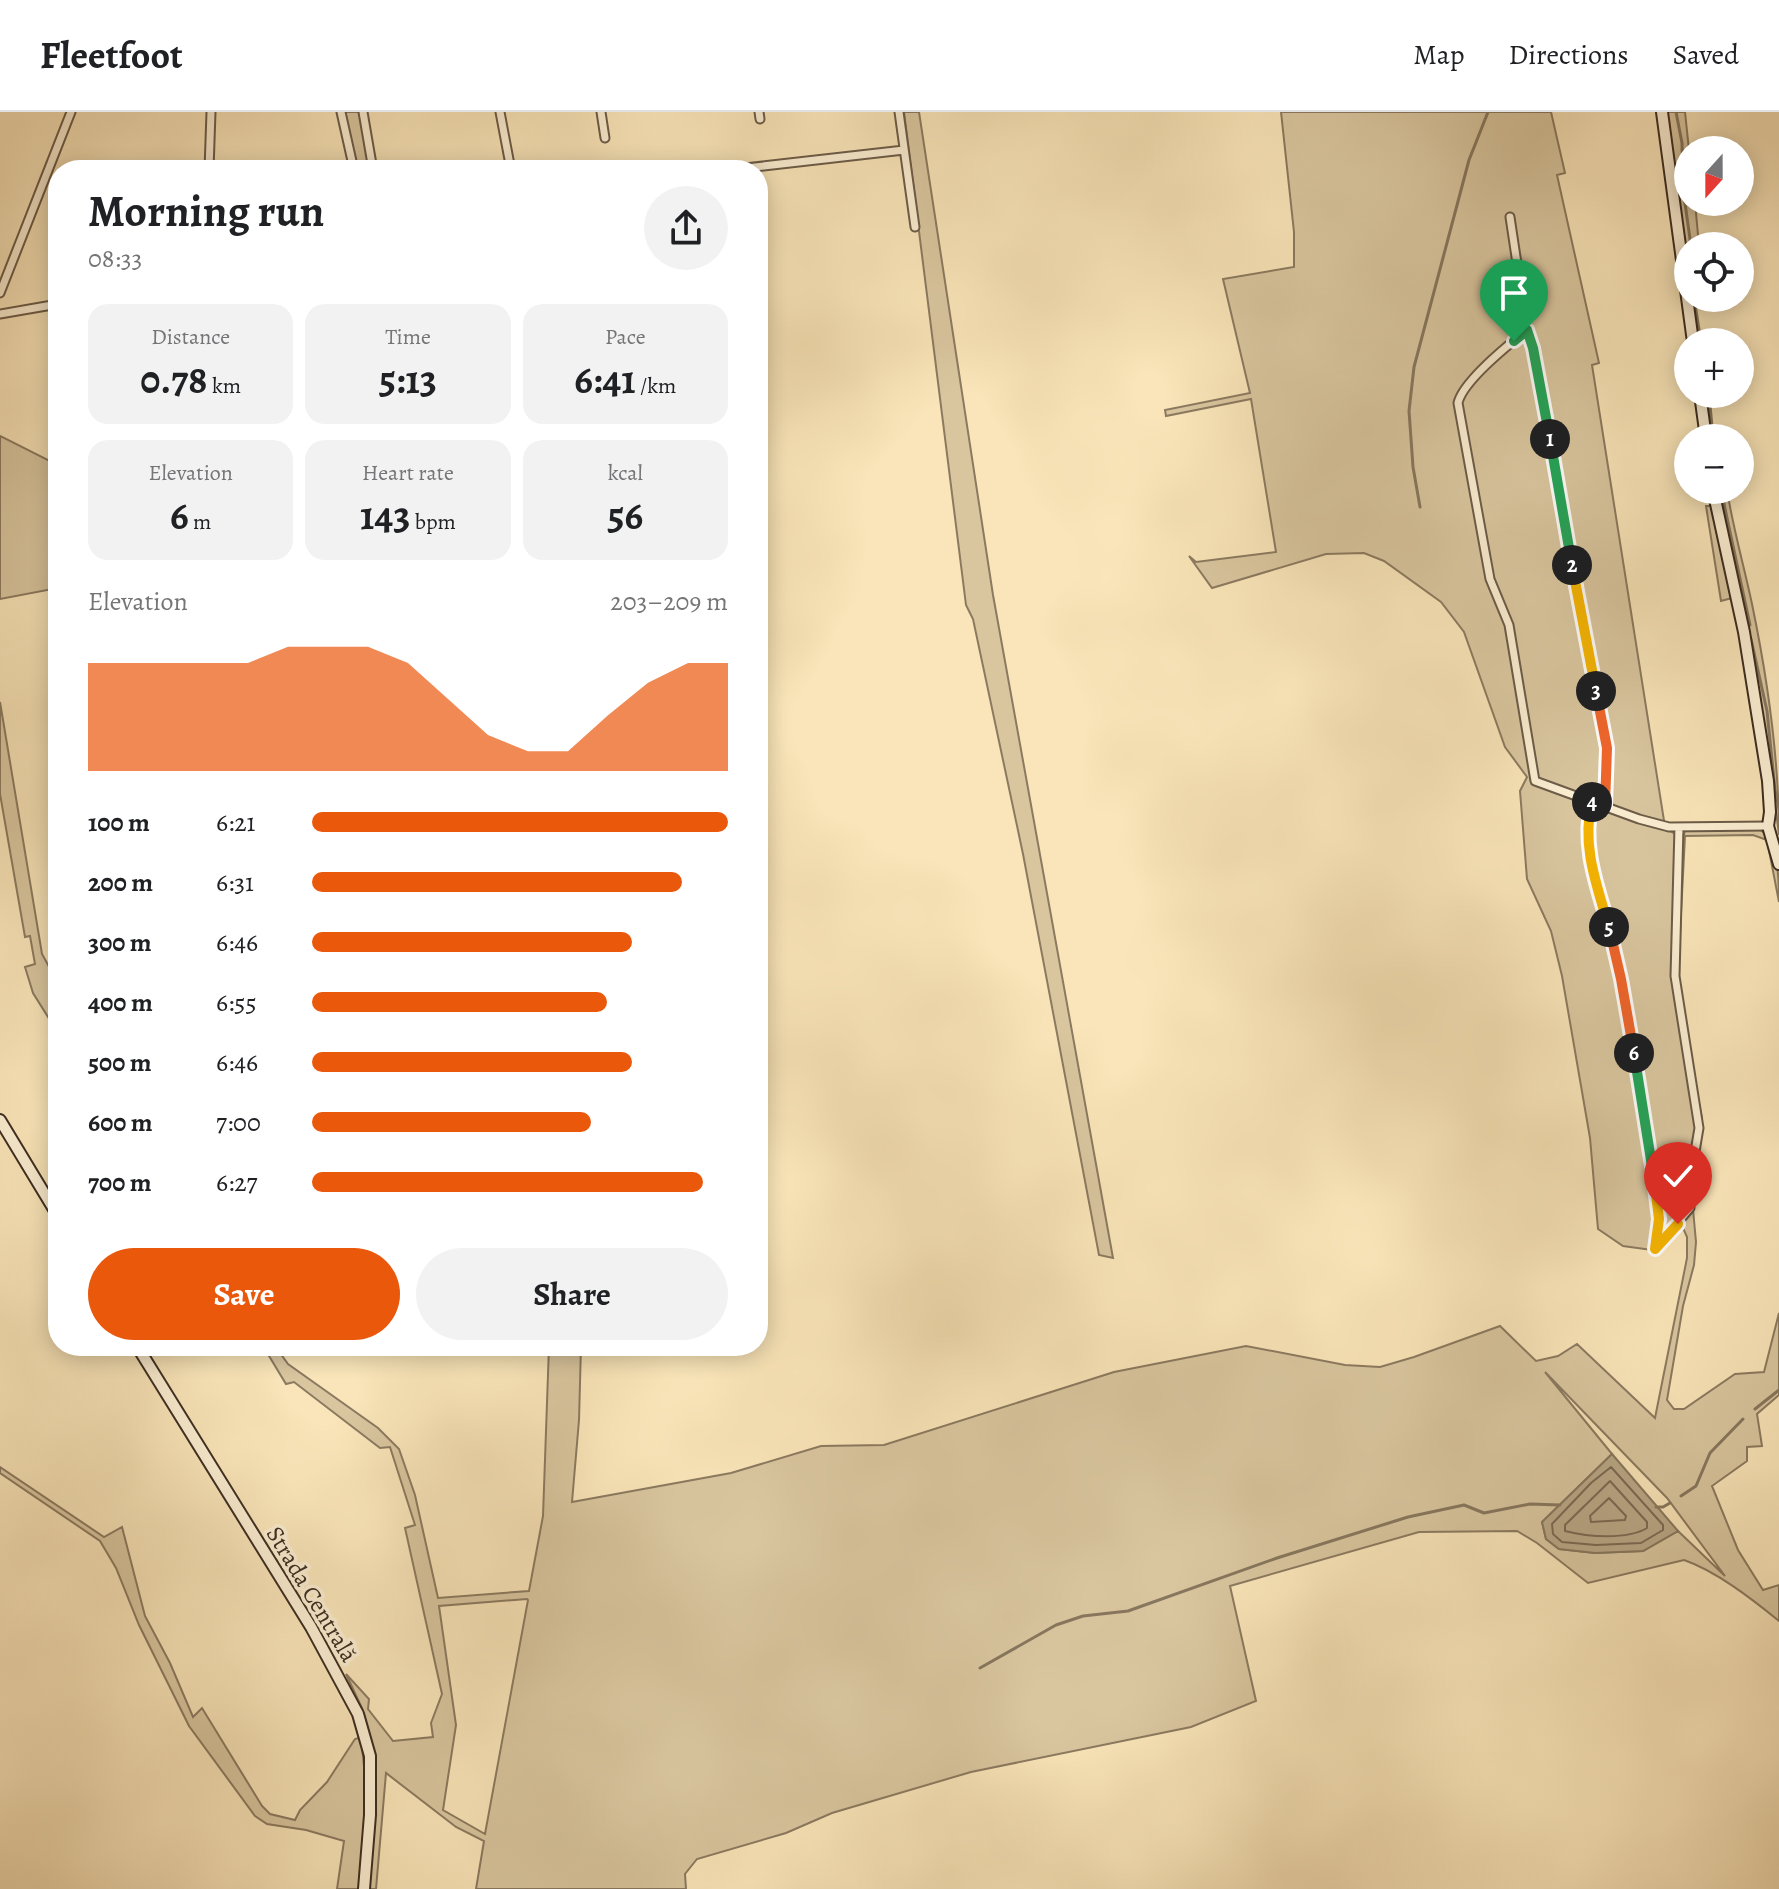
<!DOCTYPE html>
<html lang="en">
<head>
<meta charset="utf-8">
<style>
  :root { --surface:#fff; --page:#f2f2f2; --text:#202124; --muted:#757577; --line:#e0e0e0; --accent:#ea580c }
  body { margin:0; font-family:Alegreya,serif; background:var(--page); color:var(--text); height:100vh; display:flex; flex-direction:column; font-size:30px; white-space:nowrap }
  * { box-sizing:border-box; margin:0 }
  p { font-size:26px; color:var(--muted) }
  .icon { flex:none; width:44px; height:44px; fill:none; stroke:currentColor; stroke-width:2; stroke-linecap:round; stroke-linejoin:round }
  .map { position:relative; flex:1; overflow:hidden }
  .details { position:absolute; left:48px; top:48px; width:720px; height:1196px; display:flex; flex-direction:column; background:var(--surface); border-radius:32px; box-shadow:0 4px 20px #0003 }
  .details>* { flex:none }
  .needle { width:52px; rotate:201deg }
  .fabs { position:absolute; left:1674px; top:24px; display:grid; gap:16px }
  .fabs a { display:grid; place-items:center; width:80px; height:80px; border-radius:50%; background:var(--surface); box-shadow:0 4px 20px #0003; font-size:40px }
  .pin { position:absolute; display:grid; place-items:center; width:68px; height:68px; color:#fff; margin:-82px -34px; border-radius:50% 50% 50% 0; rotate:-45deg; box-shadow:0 0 8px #0007 }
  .pin .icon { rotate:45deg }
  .km { position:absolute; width:40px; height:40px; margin:-20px; border-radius:50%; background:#222; color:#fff; font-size:22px; line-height:40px; text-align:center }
  .round { display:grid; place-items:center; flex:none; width:84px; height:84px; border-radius:42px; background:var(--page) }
  .head { display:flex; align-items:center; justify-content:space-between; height:136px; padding:0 40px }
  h1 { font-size:44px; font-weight:600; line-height:60px }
  .metrics { display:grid; grid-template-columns:repeat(3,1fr); gap:12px; height:136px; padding:8px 40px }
  .metrics div { display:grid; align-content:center; border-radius:20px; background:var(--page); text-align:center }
  .metrics b { font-size:40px; font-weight:600 }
  .metrics small { font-size:22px; font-weight:400 }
  .metrics p { font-size:22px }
  .chart { height:224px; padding:16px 40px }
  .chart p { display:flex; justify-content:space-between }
  .chart svg { width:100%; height:144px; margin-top:8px; fill:var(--accent); opacity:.7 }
  .cta { display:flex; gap:16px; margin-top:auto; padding:16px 40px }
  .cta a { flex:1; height:92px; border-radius:48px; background:var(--accent); color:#fff; font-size:32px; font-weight:600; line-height:92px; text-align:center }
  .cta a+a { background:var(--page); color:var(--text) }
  ul { padding:0 40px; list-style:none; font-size:26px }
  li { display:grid; grid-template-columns:128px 96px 1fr; align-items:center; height:60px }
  li i { height:20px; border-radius:10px; background:var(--accent) }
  header { display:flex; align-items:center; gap:48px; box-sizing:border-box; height:112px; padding:0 40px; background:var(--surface); border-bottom:2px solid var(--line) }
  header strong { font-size:38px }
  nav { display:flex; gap:44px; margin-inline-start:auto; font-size:28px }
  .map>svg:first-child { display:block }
  .green { fill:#d9c69f; stroke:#8b7a60; stroke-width:2; fill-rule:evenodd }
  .water { fill:#b9a786; stroke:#87775e; stroke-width:2 }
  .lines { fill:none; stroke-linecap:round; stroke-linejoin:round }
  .shore { stroke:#7b6a54; stroke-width:2 }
  .stream { stroke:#87775e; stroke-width:3 }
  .street-casing { stroke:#6c5c48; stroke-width:11 }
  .secondary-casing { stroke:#3d2e22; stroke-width:14 }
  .street { stroke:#fbeed2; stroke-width:7 }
  .secondary { stroke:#fbeed2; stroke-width:10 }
  .split-1-casing { stroke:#fff; stroke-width:16 }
  .split-2-casing { stroke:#fff; stroke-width:16 }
  .split-3-casing { stroke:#fff; stroke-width:16 }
  .split-4-casing { stroke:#fff; stroke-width:16 }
  .split-5-casing { stroke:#fff; stroke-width:16 }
  .split-6-casing { stroke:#fff; stroke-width:16 }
  .split-7-casing { stroke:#fff; stroke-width:16 }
  .split-8-casing { stroke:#fff; stroke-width:16 }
  .split-1 { stroke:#22a559; stroke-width:10 }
  .split-2 { stroke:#22a559; stroke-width:10 }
  .split-3 { stroke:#f5b400; stroke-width:10 }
  .split-4 { stroke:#f0652b; stroke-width:10 }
  .split-5 { stroke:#f5b400; stroke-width:10 }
  .split-6 { stroke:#f0652b; stroke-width:10 }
  .split-7 { stroke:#22a559; stroke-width:10 }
  .split-8 { stroke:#f5b400; stroke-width:10 }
  .labels { text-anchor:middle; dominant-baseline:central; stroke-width:7; stroke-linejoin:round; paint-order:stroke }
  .street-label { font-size:24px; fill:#3d2e22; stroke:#fbeed2 }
</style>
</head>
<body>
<header>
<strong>Fleetfoot</strong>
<nav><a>Map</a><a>Directions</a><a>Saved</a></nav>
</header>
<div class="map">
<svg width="1779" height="1777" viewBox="0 0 1779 1777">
  <rect width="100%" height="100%" fill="#f9e5b9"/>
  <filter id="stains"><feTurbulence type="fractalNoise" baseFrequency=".0025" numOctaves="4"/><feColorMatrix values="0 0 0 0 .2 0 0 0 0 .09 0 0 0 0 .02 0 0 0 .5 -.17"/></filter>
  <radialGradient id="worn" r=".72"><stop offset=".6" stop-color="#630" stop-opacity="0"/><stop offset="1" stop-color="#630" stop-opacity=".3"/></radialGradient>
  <path class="green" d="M345 0H359L370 58H357Z
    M904 0H919L993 483 1113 1146 1099 1143 1023 742 973 507 966 493Z
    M1281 0H1551L1565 61 1557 63 1599 251 1592 253 1665 715 1675 722 1684 723 1685 717H1759C1779 728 1779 769 1779 790L1767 728 1753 723 1685 724 1678 860 1686 929 1702 1006 1692 1086 1696 1130 1694 1153 1683 1194 1667 1288 1674 1297H1684L1735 1262 1764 1260 1779 1201V1283L1757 1302 1762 1334 1747 1335V1349L1712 1374 1738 1438 1763 1478 1779 1473V1509C1752 1487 1716 1459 1684 1448L1588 1471 1537 1431 1517 1419 1419 1420 1230 1474 1256 1589 1191 1615 971 1660 832 1701 786 1721 697 1747 685 1762 686 1777H476L484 1729 456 1715 386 1661 376 1777H368L373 1637 362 1596 346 1562 369 1587 368 1597 393 1629 433 1625 431 1611 442 1582 405 1416 415 1413 390 1335 380 1336 294 1270 286 1272 263 1234H275L288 1252 378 1316 399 1337 415 1383 438 1486 529 1479 543 1404 549 1234H581L579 1308 572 1390 731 1361 821 1334 884 1333 1114 1260 1246 1234 1345 1253 1380 1255 1414 1245 1500 1214 1536 1249 1558 1244 1577 1232 1655 1306 1687 1146V1125L1683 1116 1659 1139 1623 1134 1598 1117 1590 1026 1562 864 1551 819 1527 767 1520 679 1527 665 1505 635 1464 520 1441 490 1384 449 1364 441 1326 442 1212 476 1189 444 1196 450 1276 440 1251 287 1166 304 1165 298 1250 281 1223 167 1294 155V120ZM1545 1260 1667 1386 1725 1464 1678 1419 1643 1439 1595 1441 1559 1437 1546 1427 1542 1410 1612 1342ZM527 1487 528 1488 485 1722 443 1698 456 1613 439 1494Z
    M1666 0H1685L1689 38 1688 90H1695L1699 134H1688V163Z
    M0 324 58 353V476L0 487Z
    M1718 378H1727C1733 416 1744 454 1752 492 1768 569 1779 645 1779 723L1769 646Z
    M1706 394H1712L1732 486 1721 489Z
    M0 590 42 842 58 871V921L33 881 25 855 35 852 30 824 25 825 0 682Z
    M0 1355 104 1425 122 1415 145 1504 170 1551 193 1605 202 1596 262 1694 270 1702 295 1708 300 1698 327 1670 355 1627 361 1625 366 1674 360 1777H337L344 1729 306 1718 267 1712 255 1704 189 1614 139 1513 116 1456 100 1429 0 1361Z"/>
  <path class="water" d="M1612 1342 1678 1419 1643 1439 1595 1441 1559 1437 1546 1427 1542 1410Z"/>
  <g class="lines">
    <path class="shore" d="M1611 1355 1663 1413V1418L1641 1431 1596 1433 1562 1430 1553 1422 1552 1412 1591 1371Z
      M1610 1369 1647 1410V1416C1627 1428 1588 1425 1565 1419V1413Z
      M1609 1386 1626 1404 1625 1408 1591 1410 1590 1404Z"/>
    <path class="stream" d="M1676 0 1682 31 1683 77 1691 134
      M1694 186 1701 230
      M1709 282 1713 326
      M1721 378 1750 513
      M1420 395 1413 355 1409 299 1414 255 1469 48 1488 0
      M1751 527 1767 599 1775 678 1779 696
      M1755 1297 1779 1278
      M1681 1384 1696 1374 1710 1341 1743 1307
      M1656 1395H1663L1670 1391
      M980 1556 1056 1513 1083 1504 1128 1499 1277 1446 1408 1405 1464 1393 1484 1401 1530 1392 1560 1393"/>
    <defs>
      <path id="street" d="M341 0 354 58
        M363 0 373 58
        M500 0 511 58
        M601 0 605 26
        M759 0 760 7
        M899 0 915 115
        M209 58 211 0
        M728 58 904 38
        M1510 105 1527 218 1533 236 1607 636 1605 693
        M0 181 71 0
        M0 202 58 192
        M1527 218C1508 233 1463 269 1458 291L1490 467 1509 513 1535 669 1639 707 1669 715 1768 714
        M1592 689C1579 739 1602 785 1614 833 1625 881 1632 930 1640 978 1649 1029 1663 1085 1655 1137
        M1657 1135 1690 1096 1689 1075 1699 1016 1675 864 1679 715"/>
      <path id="secondary" d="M1662 0 1693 230
        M1700 282 1706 326
        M1713 378 1744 520 1768 669 1770 700 1768 714 1779 752
        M0 1008 58 1104
        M137 1234 311 1515 358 1602 370 1644V1703L364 1777"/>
    </defs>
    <use href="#street" class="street-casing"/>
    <use href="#secondary" class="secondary-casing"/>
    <use href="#street" class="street"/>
    <use href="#secondary" class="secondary"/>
  </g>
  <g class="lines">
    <defs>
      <path id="split-1" d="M1514 229 1527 218 1533 236 1550 327"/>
      <path id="split-2" d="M1550 327 1572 453"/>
      <path id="split-3" d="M1572 453 1596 579"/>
      <path id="split-4" d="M1592 690 1605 693 1607 636 1596 579"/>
      <path id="split-5" d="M1592 690C1581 733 1597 774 1609 815"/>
      <path id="split-6" d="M1609 815 1621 867 1634 941"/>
      <path id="split-7" d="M1634 941 1654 1067"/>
      <path id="split-8" d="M1654 1067 1659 1107 1655 1137 1678 1112"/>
    </defs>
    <use href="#split-1" class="split-1-casing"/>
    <use href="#split-2" class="split-2-casing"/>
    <use href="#split-3" class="split-3-casing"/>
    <use href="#split-4" class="split-4-casing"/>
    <use href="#split-5" class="split-5-casing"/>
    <use href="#split-6" class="split-6-casing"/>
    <use href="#split-7" class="split-7-casing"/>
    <use href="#split-8" class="split-8-casing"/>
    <use href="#split-1" class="split-1"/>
    <use href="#split-2" class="split-2"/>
    <use href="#split-3" class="split-3"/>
    <use href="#split-4" class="split-4"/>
    <use href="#split-5" class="split-5"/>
    <use href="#split-6" class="split-6"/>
    <use href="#split-7" class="split-7"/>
    <use href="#split-8" class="split-8"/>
  </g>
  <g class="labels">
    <g class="street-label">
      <text transform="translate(312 1482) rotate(59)">Strada Centrală</text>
    </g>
  </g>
  <rect width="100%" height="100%" filter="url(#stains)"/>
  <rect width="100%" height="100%" fill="url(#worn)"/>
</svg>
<div class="fabs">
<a><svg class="needle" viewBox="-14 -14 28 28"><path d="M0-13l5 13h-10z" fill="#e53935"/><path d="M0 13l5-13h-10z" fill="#757577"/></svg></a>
<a><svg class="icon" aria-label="locate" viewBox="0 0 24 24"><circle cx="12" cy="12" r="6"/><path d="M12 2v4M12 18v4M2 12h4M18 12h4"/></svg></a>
<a>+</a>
<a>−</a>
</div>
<div class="pin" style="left:1514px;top:229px;background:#1e9e55"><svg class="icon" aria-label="arrive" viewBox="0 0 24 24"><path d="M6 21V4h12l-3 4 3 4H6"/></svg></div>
<div class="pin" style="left:1678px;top:1112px;background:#d93025"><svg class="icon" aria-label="check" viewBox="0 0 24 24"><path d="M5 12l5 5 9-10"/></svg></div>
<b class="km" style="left:1550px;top:327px">1</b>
<b class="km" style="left:1572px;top:453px">2</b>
<b class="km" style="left:1596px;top:579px">3</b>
<b class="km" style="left:1592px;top:690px">4</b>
<b class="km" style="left:1609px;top:815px">5</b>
<b class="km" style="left:1634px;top:941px">6</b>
<section class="details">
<div class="head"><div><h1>Morning run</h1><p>08:33</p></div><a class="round"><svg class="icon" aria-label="share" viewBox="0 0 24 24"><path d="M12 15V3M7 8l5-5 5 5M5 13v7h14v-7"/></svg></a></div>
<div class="metrics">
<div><p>Distance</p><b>0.78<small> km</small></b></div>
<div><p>Time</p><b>5:13</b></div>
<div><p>Pace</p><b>6:41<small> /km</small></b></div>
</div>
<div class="metrics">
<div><p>Elevation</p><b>6<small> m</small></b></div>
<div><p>Heart rate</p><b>143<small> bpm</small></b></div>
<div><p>kcal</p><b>56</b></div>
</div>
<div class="chart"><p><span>Elevation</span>203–209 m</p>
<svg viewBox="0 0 160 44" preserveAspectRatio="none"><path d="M0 44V11L10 11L20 11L30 11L40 11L50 6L60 6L70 6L80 11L90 22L100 33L110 38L120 38L130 27L140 17L150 11L160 11V44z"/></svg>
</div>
<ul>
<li><b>100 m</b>6:21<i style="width:100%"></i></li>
<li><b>200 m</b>6:31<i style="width:89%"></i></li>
<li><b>300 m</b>6:46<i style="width:77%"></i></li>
<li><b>400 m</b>6:55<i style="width:71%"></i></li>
<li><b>500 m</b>6:46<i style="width:77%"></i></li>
<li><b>600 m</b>7:00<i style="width:67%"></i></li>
<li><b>700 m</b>6:27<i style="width:94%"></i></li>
</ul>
<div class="cta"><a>Save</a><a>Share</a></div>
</section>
</div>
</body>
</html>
